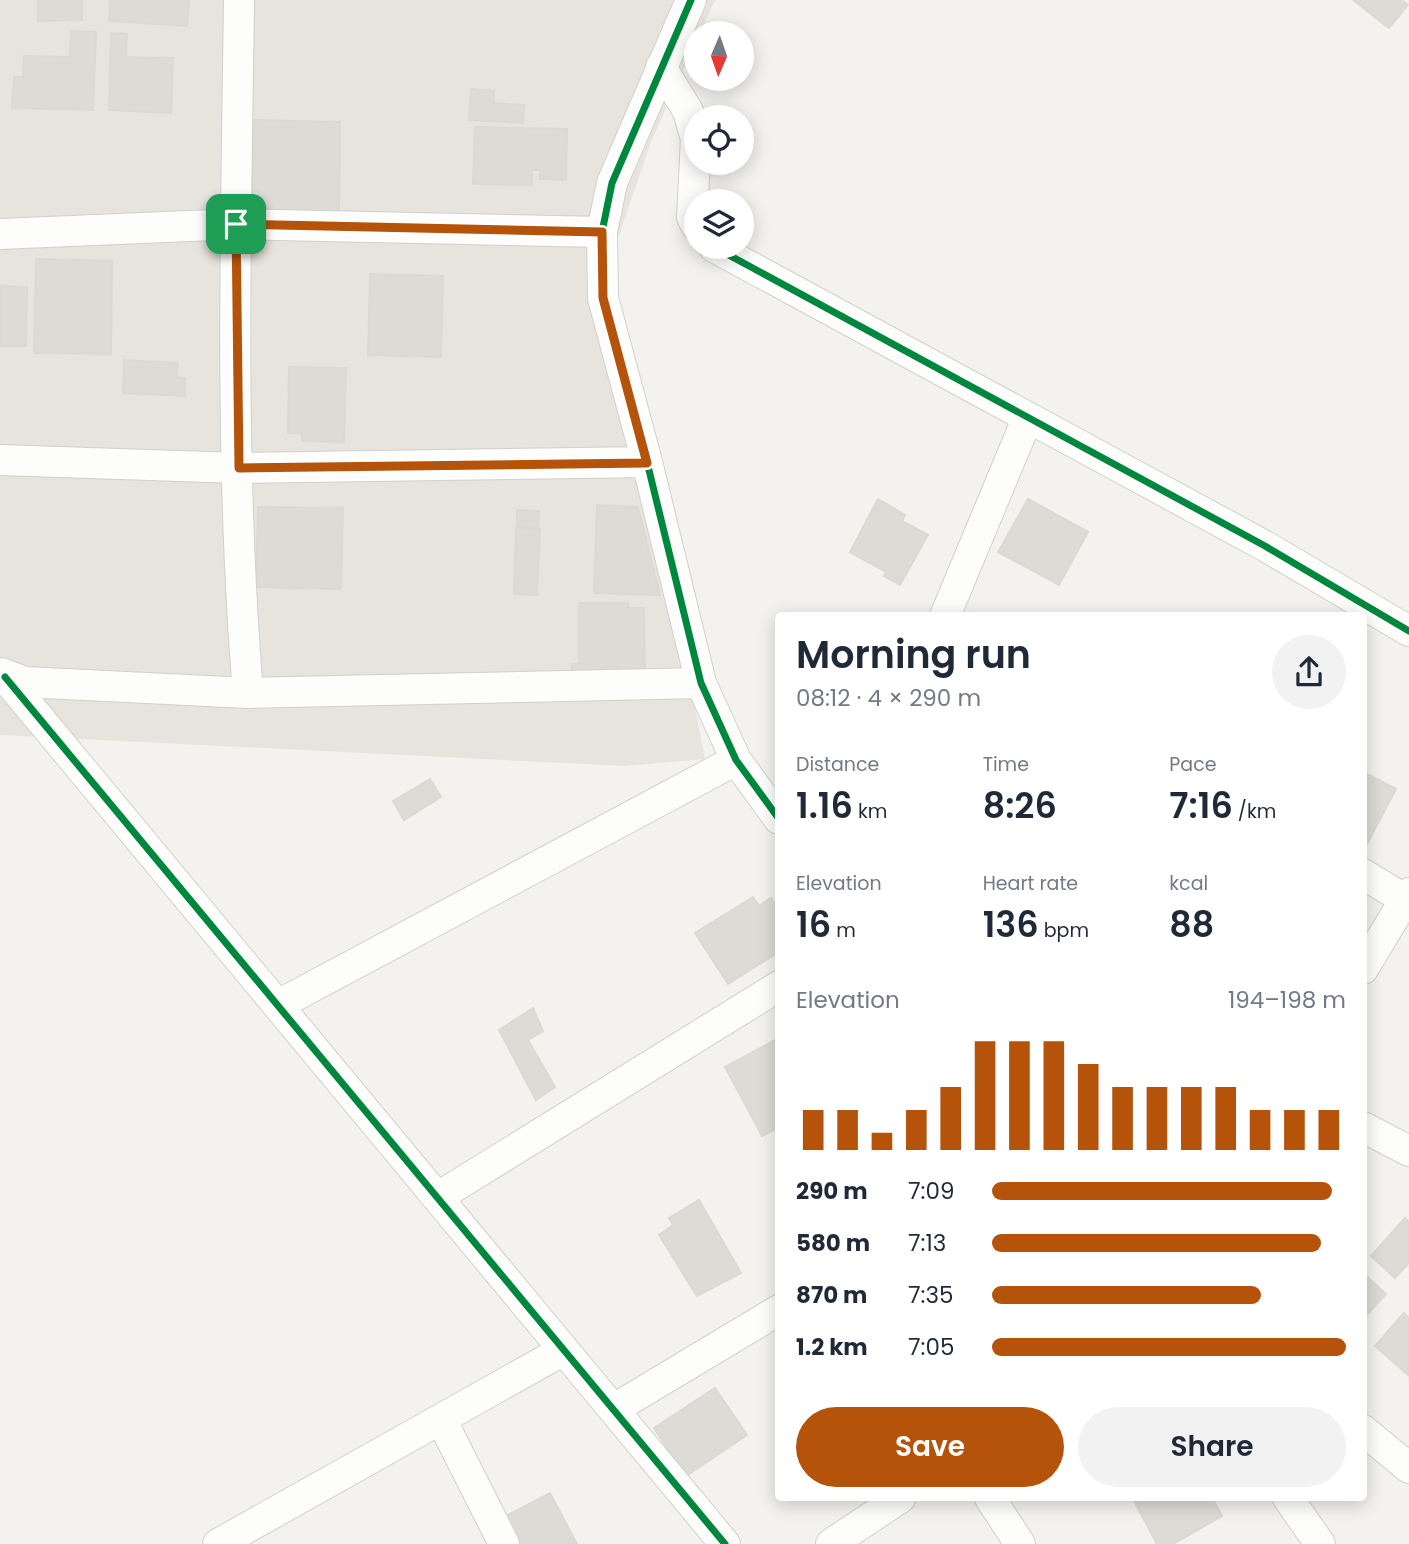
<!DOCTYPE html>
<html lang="en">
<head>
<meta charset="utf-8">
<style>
  :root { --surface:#fff; --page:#f2f2f3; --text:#1f2937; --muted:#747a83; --accent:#b45309 }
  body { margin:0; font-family:Poppins,sans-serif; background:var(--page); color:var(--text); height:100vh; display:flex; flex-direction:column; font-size:26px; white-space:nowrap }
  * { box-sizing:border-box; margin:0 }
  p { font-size:23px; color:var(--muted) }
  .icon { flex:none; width:38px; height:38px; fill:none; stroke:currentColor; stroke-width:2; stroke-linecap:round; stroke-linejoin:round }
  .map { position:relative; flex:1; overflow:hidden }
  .side { position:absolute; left:775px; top:612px; width:592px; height:889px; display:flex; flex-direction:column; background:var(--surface); border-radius:7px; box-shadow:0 4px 18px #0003 }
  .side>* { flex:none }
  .needle { width:46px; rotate:182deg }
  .fabs { position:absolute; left:684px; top:21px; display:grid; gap:14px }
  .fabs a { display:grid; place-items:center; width:70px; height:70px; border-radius:50%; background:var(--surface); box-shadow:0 4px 18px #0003; font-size:35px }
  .pin { position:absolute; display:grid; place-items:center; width:60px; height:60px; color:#fff; margin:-30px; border-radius:14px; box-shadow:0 4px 10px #0006 }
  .round { display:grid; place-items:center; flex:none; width:74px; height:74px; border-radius:37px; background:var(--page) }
  .overview { display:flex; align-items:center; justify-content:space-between; height:119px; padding:0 21px }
  h1 { font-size:38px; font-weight:600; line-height:52px }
  .metrics { display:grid; grid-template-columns:repeat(3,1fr); gap:10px; height:119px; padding:7px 21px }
  .metrics div { display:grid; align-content:center }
  .metrics b { font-size:35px; font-weight:600 }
  .metrics small { font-size:19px; font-weight:400 }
  .metrics p { font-size:19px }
  .chart { height:196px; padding:14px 21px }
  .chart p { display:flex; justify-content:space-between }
  .chart svg { width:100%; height:126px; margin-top:7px; stroke:var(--accent); stroke-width:6 }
  .action { display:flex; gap:14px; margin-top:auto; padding:14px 21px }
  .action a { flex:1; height:80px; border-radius:42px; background:var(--accent); color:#fff; font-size:28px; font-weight:600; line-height:80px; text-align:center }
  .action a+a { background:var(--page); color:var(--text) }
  ul { padding:0 21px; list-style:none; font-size:23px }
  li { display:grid; grid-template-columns:112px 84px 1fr; align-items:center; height:52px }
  li i { height:18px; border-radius:9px; background:var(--accent) }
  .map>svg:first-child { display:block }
  .residential { fill:#e7e4dd }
  .building { fill:#dddbd6; stroke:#dbd9d4; stroke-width:2 }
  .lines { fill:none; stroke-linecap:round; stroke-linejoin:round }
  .minor-casing { stroke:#d1d0cc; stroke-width:32 }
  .minor { stroke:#fdfdfc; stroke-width:30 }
  .cycleway-casing { stroke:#fff; stroke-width:11 }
  .cycleway { stroke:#00873e; stroke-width:7 }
  .route-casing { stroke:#fff; stroke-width:14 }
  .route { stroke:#b45309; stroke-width:9 }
</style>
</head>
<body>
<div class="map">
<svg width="1409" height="1544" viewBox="0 0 1409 1544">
  <rect width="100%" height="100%" fill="#f3f2ee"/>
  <path class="residential" d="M0 0H715L700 33H696V41L651 142 609 264 705 759 625 766 0 735Z"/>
  <path class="building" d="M38 0H82V20L38 21Z
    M110 0H189L187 26 109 21Z
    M1353 0H1402L1408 5 1389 28Z
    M71 31 96 32 93 110 12 108 14 77H23L24 56 70 57Z
    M111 33 127 34 126 57 173 58 171 113 109 110Z
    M471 89 494 91V103L524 105 523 123 469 120Z
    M254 120 340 122 339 212 252 211Z
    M475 127 567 129 566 180 540 179V170H532V185L473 184Z
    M36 259 112 261 111 354 34 353Z
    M370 274 443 276 441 357 368 355Z
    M0 286 27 287 26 346H0Z
    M124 360 178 363 177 377 185 378V396L123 393Z
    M289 367 346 368 344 442 302 441V433H288Z
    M878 499 905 515 902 521 928 535 900 585 884 576 886 572 850 552Z
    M1028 499 1088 532 1059 585 998 552Z
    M597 505 638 507 660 595 594 593Z
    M258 507 343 508 341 589 256 587Z
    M517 510 539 511 538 528 517 527Z
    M516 528 540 529 537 595 514 594Z
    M579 603H628V608H644L645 672 618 682V667L601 668 602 680 572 681V664H579Z
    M1363 772 1396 789 1367 844 1363 841Z
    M430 779 441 797 404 820 393 801Z
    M753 897 759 906 771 898 774 903 779 900V952L728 984 695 933Z
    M533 1008 543 1031 528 1040 555 1087 536 1100 499 1030Z
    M779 1038V1127L762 1136 725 1067Z
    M699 1200 741 1273 697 1296 659 1235 673 1225 669 1218Z
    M1405 1218 1409 1222V1263L1395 1278 1371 1256Z
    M1363 1273 1386 1294 1363 1319Z
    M1404 1313 1409 1318V1376L1375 1346Z
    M715 1388 747 1435 686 1476 654 1428Z
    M550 1493 577 1544H520L506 1516Z
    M1212 1498 1222 1516 1173 1544H1157L1133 1499Z"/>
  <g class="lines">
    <defs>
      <path id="minor" d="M239 0C236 230 229 463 248 693
        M691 0 612 183 602 232 603 298 647 462 701 683 736 760 779 819
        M661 67 688 111 696 139 692 217 696 225
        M0 234 236 224 602 232
        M714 247 1265 546 1409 631
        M0 460 239 468 647 462
        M945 616 1028 417
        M1 673 25 682 248 693 701 683
        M5 677 725 1544
        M1363 874 1409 902
        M1363 969 1409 893
        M278 1005 736 760
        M1363 1127 1409 1151
        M438 1197 779 986
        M614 1409 779 1310
        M441 1419 504 1544
        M1363 1430 1409 1468
        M990 1498 1020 1544
        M1288 1498 1320 1544
        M218 1544 564 1350
        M831 1544 900 1498"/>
    </defs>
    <use href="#minor" class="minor-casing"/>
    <use href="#minor" class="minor"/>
    <defs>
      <path id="cycleway" d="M691 0 612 183 602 232 603 298 647 462 701 683 736 760 779 819
        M714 247 1265 546 1409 631
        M5 677 725 1544"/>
    </defs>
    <use href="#cycleway" class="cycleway-casing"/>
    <use href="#cycleway" class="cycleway"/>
  </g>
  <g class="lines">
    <defs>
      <path id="route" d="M236 224 602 232 603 298 647 463 239 468Z"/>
    </defs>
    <use href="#route" class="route-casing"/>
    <use href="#route" class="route"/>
  </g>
</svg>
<div class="fabs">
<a><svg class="needle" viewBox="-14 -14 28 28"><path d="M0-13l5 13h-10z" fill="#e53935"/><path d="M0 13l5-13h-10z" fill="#747a83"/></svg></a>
<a><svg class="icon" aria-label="locate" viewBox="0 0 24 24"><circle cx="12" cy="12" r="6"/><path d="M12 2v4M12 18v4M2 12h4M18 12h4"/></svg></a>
<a><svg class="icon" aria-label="layers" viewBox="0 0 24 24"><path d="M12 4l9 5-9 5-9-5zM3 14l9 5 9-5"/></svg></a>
</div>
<div class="pin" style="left:236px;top:224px;background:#1e9e55"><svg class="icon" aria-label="arrive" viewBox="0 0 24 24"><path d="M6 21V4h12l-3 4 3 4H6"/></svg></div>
<section class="side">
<div class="overview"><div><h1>Morning run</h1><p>08:12 · 4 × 290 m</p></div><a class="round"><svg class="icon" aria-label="share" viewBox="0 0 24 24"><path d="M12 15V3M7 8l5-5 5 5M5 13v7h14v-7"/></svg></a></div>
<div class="metrics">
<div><p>Distance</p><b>1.16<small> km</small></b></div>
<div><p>Time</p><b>8:26</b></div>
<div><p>Pace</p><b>7:16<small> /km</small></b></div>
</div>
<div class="metrics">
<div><p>Elevation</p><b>16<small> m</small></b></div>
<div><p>Heart rate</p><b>136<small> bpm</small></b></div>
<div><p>kcal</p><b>88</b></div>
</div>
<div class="chart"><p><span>Elevation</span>194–198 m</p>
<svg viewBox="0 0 160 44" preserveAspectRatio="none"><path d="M5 44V30M15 44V30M25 44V38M35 44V30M45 44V22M55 44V6M65 44V6M75 44V6M85 44V14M95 44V22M105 44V22M115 44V22M125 44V22M135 44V30M145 44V30M155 44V30"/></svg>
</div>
<ul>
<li><b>290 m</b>7:09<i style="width:96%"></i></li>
<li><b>580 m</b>7:13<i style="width:93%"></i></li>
<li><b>870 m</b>7:35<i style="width:76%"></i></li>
<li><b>1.2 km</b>7:05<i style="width:100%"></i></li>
</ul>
<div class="action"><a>Save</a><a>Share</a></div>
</section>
</div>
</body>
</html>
